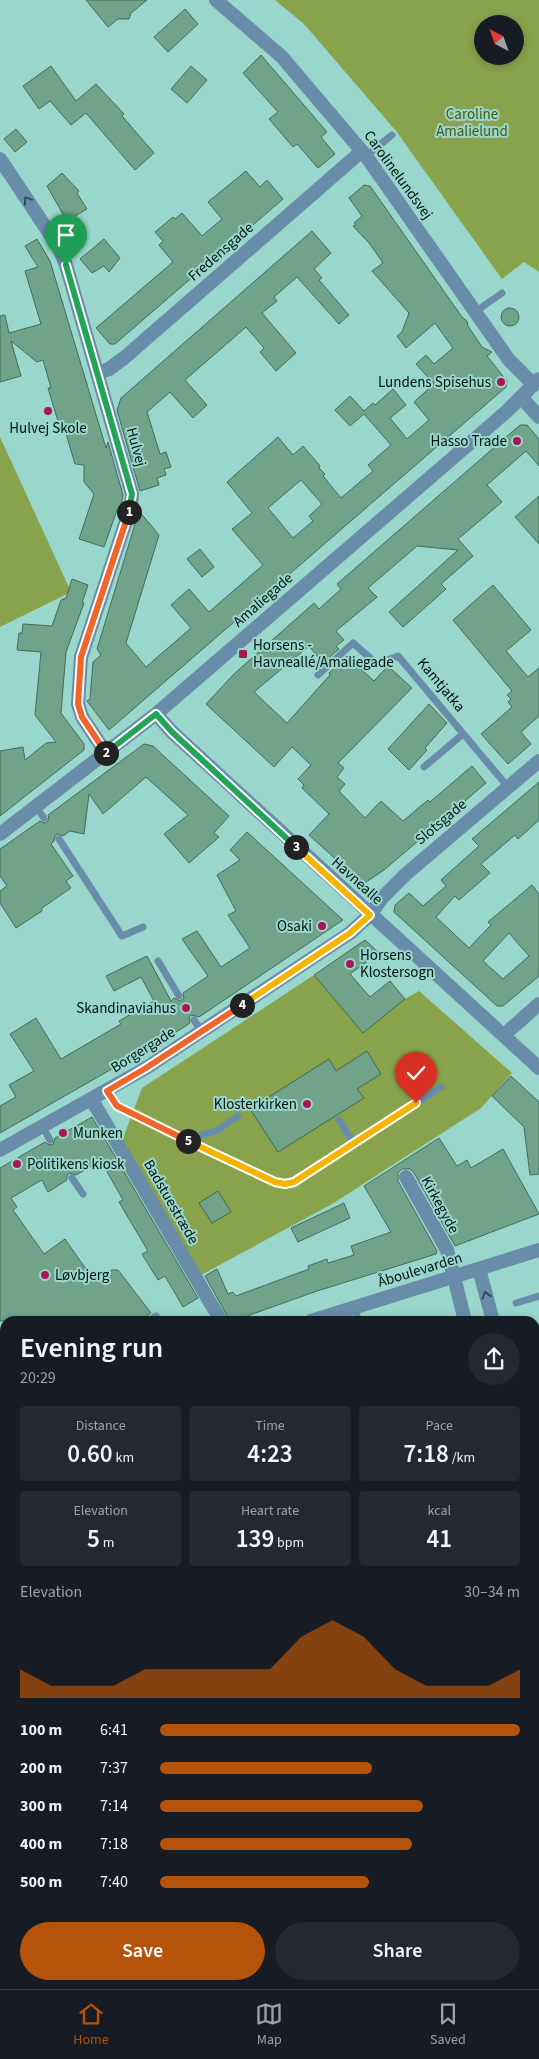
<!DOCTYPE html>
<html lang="en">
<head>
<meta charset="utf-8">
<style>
  :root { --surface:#171b24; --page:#242831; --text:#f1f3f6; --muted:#9ea1a6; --line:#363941; --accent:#b45309 }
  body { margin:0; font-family:"Source Sans 3",sans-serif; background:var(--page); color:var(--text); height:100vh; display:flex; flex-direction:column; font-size:19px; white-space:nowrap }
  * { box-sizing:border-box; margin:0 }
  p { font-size:16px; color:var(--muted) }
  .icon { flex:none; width:28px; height:28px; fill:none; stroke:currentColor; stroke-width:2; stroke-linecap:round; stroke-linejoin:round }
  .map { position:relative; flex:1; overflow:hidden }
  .sheet { position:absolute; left:0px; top:1316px; width:540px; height:674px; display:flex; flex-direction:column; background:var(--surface); border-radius:15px 15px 0 0; box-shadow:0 2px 8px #0003 }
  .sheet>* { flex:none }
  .needle { width:32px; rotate:319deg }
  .tools { position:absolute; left:474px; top:15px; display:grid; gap:10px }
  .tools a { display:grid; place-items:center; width:50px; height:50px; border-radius:50%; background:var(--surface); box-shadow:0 2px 8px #0003; font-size:25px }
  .pin { position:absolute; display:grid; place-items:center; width:42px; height:42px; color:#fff; margin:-51px -21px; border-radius:50% 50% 50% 0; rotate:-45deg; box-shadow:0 0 5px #0007 }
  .pin .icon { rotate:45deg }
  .km { position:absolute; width:25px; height:25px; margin:-12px; border-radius:50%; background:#222; color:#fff; font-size:14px; line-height:25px; text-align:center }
  .round { display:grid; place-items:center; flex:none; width:52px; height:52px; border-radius:26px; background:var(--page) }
  .head { display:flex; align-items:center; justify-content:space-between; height:85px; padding:0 20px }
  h1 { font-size:28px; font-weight:600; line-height:38px }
  .figures { display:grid; grid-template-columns:repeat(3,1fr); gap:8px; height:85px; padding:5px 20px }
  .figures div { display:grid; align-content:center; border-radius:5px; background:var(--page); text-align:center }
  .figures b { font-size:25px; font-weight:600 }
  .figures small { font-size:14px; font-weight:400 }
  .figures p { font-size:14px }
  .chart { height:140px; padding:10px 20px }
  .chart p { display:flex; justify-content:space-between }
  .chart svg { width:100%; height:90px; margin-top:5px; fill:var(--accent); opacity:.7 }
  .button { display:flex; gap:10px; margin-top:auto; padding:10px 20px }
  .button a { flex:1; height:58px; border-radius:30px; background:var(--accent); color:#fff; font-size:20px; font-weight:600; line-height:58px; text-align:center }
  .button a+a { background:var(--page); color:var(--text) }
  ul { padding:0 20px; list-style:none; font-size:16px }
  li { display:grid; grid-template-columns:80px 60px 1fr; align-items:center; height:38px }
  li i { height:12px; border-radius:6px; background:var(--accent) }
  .tabs { display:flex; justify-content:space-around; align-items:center; height:70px; border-top:1px solid var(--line); background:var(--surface); font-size:14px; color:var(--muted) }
  .tabs a { display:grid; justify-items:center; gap:2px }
  .tabs .on { color:var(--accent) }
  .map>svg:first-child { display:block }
  .green { fill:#89a24c; fill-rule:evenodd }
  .building { fill:#71a28a; stroke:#3f6e58; fill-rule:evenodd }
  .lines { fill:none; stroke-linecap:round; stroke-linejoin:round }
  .service { stroke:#698da9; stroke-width:7 }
  .pedestrian { stroke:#698da9; stroke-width:10 }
  .minor { stroke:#698da9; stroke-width:14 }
  .tertiary { stroke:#698da9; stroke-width:14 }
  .oneway { stroke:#2f4a55 }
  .split-1-casing { stroke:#fff; stroke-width:10 }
  .split-2-casing { stroke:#fff; stroke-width:10 }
  .split-3-casing { stroke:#fff; stroke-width:10 }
  .split-4-casing { stroke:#fff; stroke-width:10 }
  .split-5-casing { stroke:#fff; stroke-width:10 }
  .split-6-casing { stroke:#fff; stroke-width:10 }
  .split-1 { stroke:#22a559; stroke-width:6 }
  .split-2 { stroke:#f0652b; stroke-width:6 }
  .split-3 { stroke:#22a559; stroke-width:6 }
  .split-4 { stroke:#f5b400; stroke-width:6 }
  .split-5 { stroke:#f0652b; stroke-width:6 }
  .split-6 { stroke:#f5b400; stroke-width:6 }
  .poi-dot { fill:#a71754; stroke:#99d6cb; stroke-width:2 }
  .labels { text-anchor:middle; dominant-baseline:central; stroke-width:4; stroke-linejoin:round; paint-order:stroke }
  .park-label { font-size:15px; fill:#475912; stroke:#99d6cb }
  .street-label { font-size:15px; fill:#001411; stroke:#99d6cb }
  .poi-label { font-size:15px; fill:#001411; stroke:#99d6cb; text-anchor:end }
</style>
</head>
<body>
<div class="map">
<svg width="539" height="1989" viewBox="0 0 539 1989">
  <rect width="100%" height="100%" fill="#99d6cb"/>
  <path class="green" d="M275 0H539V272L524 262 502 279 396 131 304 24ZM482 24H515V56H482Z
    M0 437 71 592 0 627Z
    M314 975 363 1033 405 999 419 991 512 1073 481 1108 332 1204 201 1275 122 1141 142 1088Z"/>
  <path class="building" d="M86 0H147L131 13 129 19H118L108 27Z
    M185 9 198 24 168 52 154 37Z
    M261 55 327 132 321 137 335 154 318 168 297 144 293 147 269 119 278 112 243 73Z
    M51 66 76 101 96 84 124 114 122 116 154 153 135 170 86 113 71 125 50 101 39 109 23 86Z
    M191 66 207 80 187 103 171 89Z
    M16 129 27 142 15 152 4 139Z
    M246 171 260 187 267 180 283 199 115 344H110L96 328 173 262 159 245 163 241 155 232 173 217 175 219 182 213 202 236 222 219 208 202Z
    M62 173 79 191 77 193 87 209 67 221 47 186Z
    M364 185 370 186 462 317 467 321 468 326 482 347 492 352 487 356 507 381 506 387 109 730 87 701 90 699 93 662 101 655 97 649 139 511 159 535 126 643 146 667 191 628 171 605 189 589 209 612 263 565 232 529 252 513 227 482 278 437 293 455 303 446 320 466 319 468 325 474 323 476 341 498 373 471 368 465 391 445 364 414 350 426 335 410 350 396 364 411 373 403 375 405 393 389 406 405 390 418 407 439 429 420 414 402 434 384 416 364 426 355 434 364 453 348 435 323 406 348 397 336 402 332 409 313 372 271 383 263 370 244 353 226 356 225 354 223 362 216 349 198ZM301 480 322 504 309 516 313 521 293 538 268 508Z
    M312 231 331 253 314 269 322 278 319 280 349 315 339 324 297 277 274 297 277 301 262 313 296 353 276 371 260 352 264 348 246 327 185 380 207 405 193 418 170 392 147 412 160 454 166 452 171 467 164 469 166 475 157 478 159 485 140 491 117 410 121 398Z
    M37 239 50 261 106 448 108 442 123 495 120 511 117 510 104 547 79 539 94 494 84 482V465L75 464 64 427 60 428 48 388H51L43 360 37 362 11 341 21 376 0 382V316L5 315 9 333 41 324 25 271 38 267 25 246Z
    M104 239 120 258 109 272 104 266 92 273 80 259Z
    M501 317a9 9 0 1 1 18 0a9 9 0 1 1-18 0Z
    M520 425H527L539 439V466L526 451 487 485 502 502 458 539 473 556 441 584 446 589 403 627 389 612 458 550 417 546 368 588 377 597 336 631 344 640 336 646 339 649 323 663 309 646 254 692 287 723 330 675 329 673 347 656 374 681 388 666 412 688 338 763 344 768 337 777 345 784 339 791 365 818 381 801 403 821 428 800 430 802 472 766 486 783 384 870 363 884 309 835 329 814 302 788 304 785 298 779 311 765 292 747 274 767 206 704 234 674 314 603 319 609 341 589 337 584Z
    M539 496V544L515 517Z
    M200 549 214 567 202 577 187 559Z
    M72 579 88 585 82 603H84L66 652 61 713 84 744V750L0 816V751L23 747 25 760 46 743 56 742 35 715 41 652 17 650 19 633H22L23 624 52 626 61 600 66 598Z
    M493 585 531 630 506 651 528 677 539 668V716L521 732 531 744 508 764 481 734 512 707 508 702 511 699 507 695 512 691 453 620Z
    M429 704 447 723 425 748 427 750 409 770 388 749Z
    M144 744 153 746 229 816 214 833 219 837 189 863 164 834 188 815 146 777 103 814 89 794 84 834 70 831 63 836 58 834 55 836 54 841 51 844 73 876 66 881 71 888 42 908V911L16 928 0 903V891L7 886 0 876V849L40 821 44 823 47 822 49 818 48 815Z
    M539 782V820L518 839 515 835 481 864 490 873 459 900 455 896 436 917 469 948 491 925 488 922 532 885 539 894V976L503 1006H497L394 912 395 905 409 893 423 906 446 886 441 880 479 846 472 839ZM509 933 529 956 503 979 483 961Z
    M247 832 343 920 199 1017 191 1015 189 1018 190 1023 173 1034 0 1133V1106L16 1097 9 1085 34 1071 10 1034 36 1018 61 1059 121 1024 119 1021 154 1001 141 977 114 991 106 976 147 956 171 1001 174 998 180 1001 184 998 183 993 208 976 182 939 197 931 221 967 250 948 228 915 236 911 217 875 240 860 230 850Z
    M365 940 379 953 350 974 370 997 390 981 405 999 363 1033 314 975Z
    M367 1051 381 1074 357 1089 364 1098 278 1152 250 1109 329 1059 336 1071Z
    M511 1076 539 1102V1174L530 1175 524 1127 492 1096Z
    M92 1117 198 1298 183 1307 165 1276 158 1280 142 1254 148 1251 119 1202 123 1200 101 1161 76 1175 69 1173 67 1176V1180L48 1192 42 1180 11 1198 17 1207 13 1210 44 1254 65 1239 95 1282 112 1270H118L151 1313 145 1317 142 1321H0V1168L45 1142 49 1145 53 1144 55 1138Z
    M439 1138 457 1166 467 1160 471 1168 503 1149 539 1214 455 1246 414 1173 410 1169H402L398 1173V1181L437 1251 436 1254 317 1291 247 1316 250 1321H230L205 1276 217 1269 228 1294 233 1292 236 1296 309 1269 308 1266 327 1259 328 1263 354 1255 351 1246 391 1232 364 1186Z
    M218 1191 231 1212 212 1223 199 1203Z
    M344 1203 350 1218 298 1242 291 1228Z"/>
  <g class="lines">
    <path class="service" d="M366 156 392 135
      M475 312 502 293
      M318 675 353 643 377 664 398 656 508 787
      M424 767 463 734
      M36 807 44 818
      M59 839 122 936 143 927
      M158 961 179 996
      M194 1020 202 1032
      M107 1091 117 1106 275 1182 285 1184 294 1182 441 1087
      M339 1120 354 1144
      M43 1127 50 1140
      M185 1140 218 1130 238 1116
      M72 1178 83 1194
      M516 1303 539 1296
      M355 1307 358 1321
      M148 1321 156 1316 160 1321
      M535 1346 539 1345
      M0 1579 5 1575
      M0 1757 5 1754
      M0 1807 5 1815
      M0 1825 5 1821
      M0 1856 5 1863
      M405 1985 406 1989"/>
    <path class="pedestrian" d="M0 1453 5 1459"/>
    <path class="minor" d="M216 0 282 57 366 156 509 360 534 385
      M0 159 58 246 66 265 132 494 131 506 81 657 78 704 82 717 106 753
      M99 373 109 369 124 358 362 151
      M522 398 539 417
      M504 1035 539 1004
      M92 1100 221 1321
      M0 1150 146 1068 350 933 370 915 382 898 406 874 539 761
      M406 1177 447 1250 454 1277
      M535 1850 539 1847
      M342 1989 347 1985"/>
    <path class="tertiary" d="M156 714 172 732 539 1068
      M0 834 156 714 506 412 539 379
      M479 1269 493 1321
      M454 1277 465 1321
      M311 1321 539 1250
      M535 1415 539 1411
      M535 1455 539 1452
      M535 1484 539 1498
      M0 1544 5 1541
      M535 1609 539 1624
      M100 1989 102 1985
      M127 1989 128 1985"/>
  </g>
  <defs><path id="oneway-chevron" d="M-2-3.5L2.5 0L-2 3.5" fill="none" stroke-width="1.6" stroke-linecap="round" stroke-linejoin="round" transform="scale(1.25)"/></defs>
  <g class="oneway">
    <use href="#oneway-chevron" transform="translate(27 200) rotate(-124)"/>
    <use href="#oneway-chevron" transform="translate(486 1295) rotate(-105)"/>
  </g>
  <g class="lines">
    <defs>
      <path id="split-1" d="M66 265 132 494 129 512"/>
      <path id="split-2" d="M106 753 82 717 78 704 81 657 129 512"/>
      <path id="split-3" d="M106 753 156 714 172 732 296 847"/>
      <path id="split-4" d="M242 1005 350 933 370 915 296 847"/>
      <path id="split-5" d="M188 1141 117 1106 107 1091 146 1068 242 1005"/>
      <path id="split-6" d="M188 1141 275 1182 285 1184 294 1182 416 1103"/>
    </defs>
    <use href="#split-1" class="split-1-casing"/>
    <use href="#split-2" class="split-2-casing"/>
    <use href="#split-3" class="split-3-casing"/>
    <use href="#split-4" class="split-4-casing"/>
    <use href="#split-5" class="split-5-casing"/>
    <use href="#split-6" class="split-6-casing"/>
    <use href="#split-1" class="split-1"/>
    <use href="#split-2" class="split-2"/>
    <use href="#split-3" class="split-3"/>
    <use href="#split-4" class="split-4"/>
    <use href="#split-5" class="split-5"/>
    <use href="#split-6" class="split-6"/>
  </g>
  <g class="poi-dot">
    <circle cx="501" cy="382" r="5"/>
    <circle cx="48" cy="411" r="5"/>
    <circle cx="517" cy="441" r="5"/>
    <rect x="238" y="649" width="10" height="10" rx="2.5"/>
    <circle cx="322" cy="926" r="5"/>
    <circle cx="350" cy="964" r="5"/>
    <circle cx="186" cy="1008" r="5"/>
    <circle cx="307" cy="1104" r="5"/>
    <circle cx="63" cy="1133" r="5"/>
    <circle cx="17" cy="1164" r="5"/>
    <circle cx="45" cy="1275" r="5"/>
  </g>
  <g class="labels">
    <g class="park-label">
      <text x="472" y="114">Caroline<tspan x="472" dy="17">Amalielund</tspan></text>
    </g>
    <g class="street-label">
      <text transform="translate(398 175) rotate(54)">Carolinelundsvej</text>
      <text transform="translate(221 252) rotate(-41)">Fredensgade</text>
      <text transform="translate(136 447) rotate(75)">Hulvej</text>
      <text transform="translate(263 600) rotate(-41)">Amaliegade</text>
      <text transform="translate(441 685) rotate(50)">Kamtjatka</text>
      <text transform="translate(441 822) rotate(-40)">Slotsgade</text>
      <text transform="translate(357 881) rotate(42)">Havnealle</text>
      <text transform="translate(143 1050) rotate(-32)">Borgergade</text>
      <text transform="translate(171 1202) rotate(60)">Badstuestræde</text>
      <text transform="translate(440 1205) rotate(61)">Kirkegyde</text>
      <text transform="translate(420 1270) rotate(-17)">Åboulevarden</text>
    </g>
    <g class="poi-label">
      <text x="491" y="382">Lundens Spisehus</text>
      <text x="48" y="428" text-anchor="middle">Hulvej Skole</text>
      <text x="507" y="441">Hasso Trade</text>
      <text x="253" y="645" text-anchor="start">Horsens -<tspan x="253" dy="17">Havneallé/Amaliegade</tspan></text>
      <text x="312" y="926">Osaki</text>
      <text x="360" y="955" text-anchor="start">Horsens<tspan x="360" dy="17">Klostersogn</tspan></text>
      <text x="176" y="1008">Skandinaviahus</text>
      <text x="297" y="1104">Klosterkirken</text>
      <text x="73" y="1133" text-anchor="start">Munken</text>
      <text x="27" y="1164" text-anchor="start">Politikens kiosk</text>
      <text x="55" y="1275" text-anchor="start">Løvbjerg</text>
    </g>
  </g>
</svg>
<div class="tools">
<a><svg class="needle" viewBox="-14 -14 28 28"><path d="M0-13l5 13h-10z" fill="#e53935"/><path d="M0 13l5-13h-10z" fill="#9ea1a6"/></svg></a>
</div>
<div class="pin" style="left:66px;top:265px;background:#1e9e55"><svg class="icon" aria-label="arrive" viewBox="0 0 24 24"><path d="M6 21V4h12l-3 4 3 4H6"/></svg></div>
<div class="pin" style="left:416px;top:1103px;background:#d93025"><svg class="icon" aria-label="check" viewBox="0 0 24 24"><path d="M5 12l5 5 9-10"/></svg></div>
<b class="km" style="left:129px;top:512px">1</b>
<b class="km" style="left:106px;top:753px">2</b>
<b class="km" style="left:296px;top:847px">3</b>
<b class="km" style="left:242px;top:1005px">4</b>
<b class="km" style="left:188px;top:1141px">5</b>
<section class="sheet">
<div class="head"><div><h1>Evening run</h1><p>20:29</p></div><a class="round"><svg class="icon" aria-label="share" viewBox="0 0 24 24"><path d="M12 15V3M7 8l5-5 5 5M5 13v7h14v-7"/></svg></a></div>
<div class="figures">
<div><p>Distance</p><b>0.60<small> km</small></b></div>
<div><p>Time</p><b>4:23</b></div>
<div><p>Pace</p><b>7:18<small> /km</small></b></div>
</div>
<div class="figures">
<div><p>Elevation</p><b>5<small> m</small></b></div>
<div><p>Heart rate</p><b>139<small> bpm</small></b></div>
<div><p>kcal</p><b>41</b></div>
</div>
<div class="chart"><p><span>Elevation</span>30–34 m</p>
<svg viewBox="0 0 160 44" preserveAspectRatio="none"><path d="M0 44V30L10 38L20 38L30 38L40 30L50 30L60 30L70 30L80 30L90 14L100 6L110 14L120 30L130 38L140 38L150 38L160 30V44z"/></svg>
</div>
<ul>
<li><b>100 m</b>6:41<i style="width:100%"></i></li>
<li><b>200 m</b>7:37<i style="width:59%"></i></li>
<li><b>300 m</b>7:14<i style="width:73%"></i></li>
<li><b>400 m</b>7:18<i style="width:70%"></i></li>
<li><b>500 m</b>7:40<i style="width:58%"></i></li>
</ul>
<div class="button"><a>Save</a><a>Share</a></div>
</section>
</div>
<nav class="tabs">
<a class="on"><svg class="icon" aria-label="home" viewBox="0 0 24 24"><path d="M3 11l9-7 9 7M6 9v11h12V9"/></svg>Home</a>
<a><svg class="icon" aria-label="map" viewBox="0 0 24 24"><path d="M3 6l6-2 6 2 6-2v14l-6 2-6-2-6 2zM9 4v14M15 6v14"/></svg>Map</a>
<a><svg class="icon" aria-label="saved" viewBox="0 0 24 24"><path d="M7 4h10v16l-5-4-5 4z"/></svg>Saved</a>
</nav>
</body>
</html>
